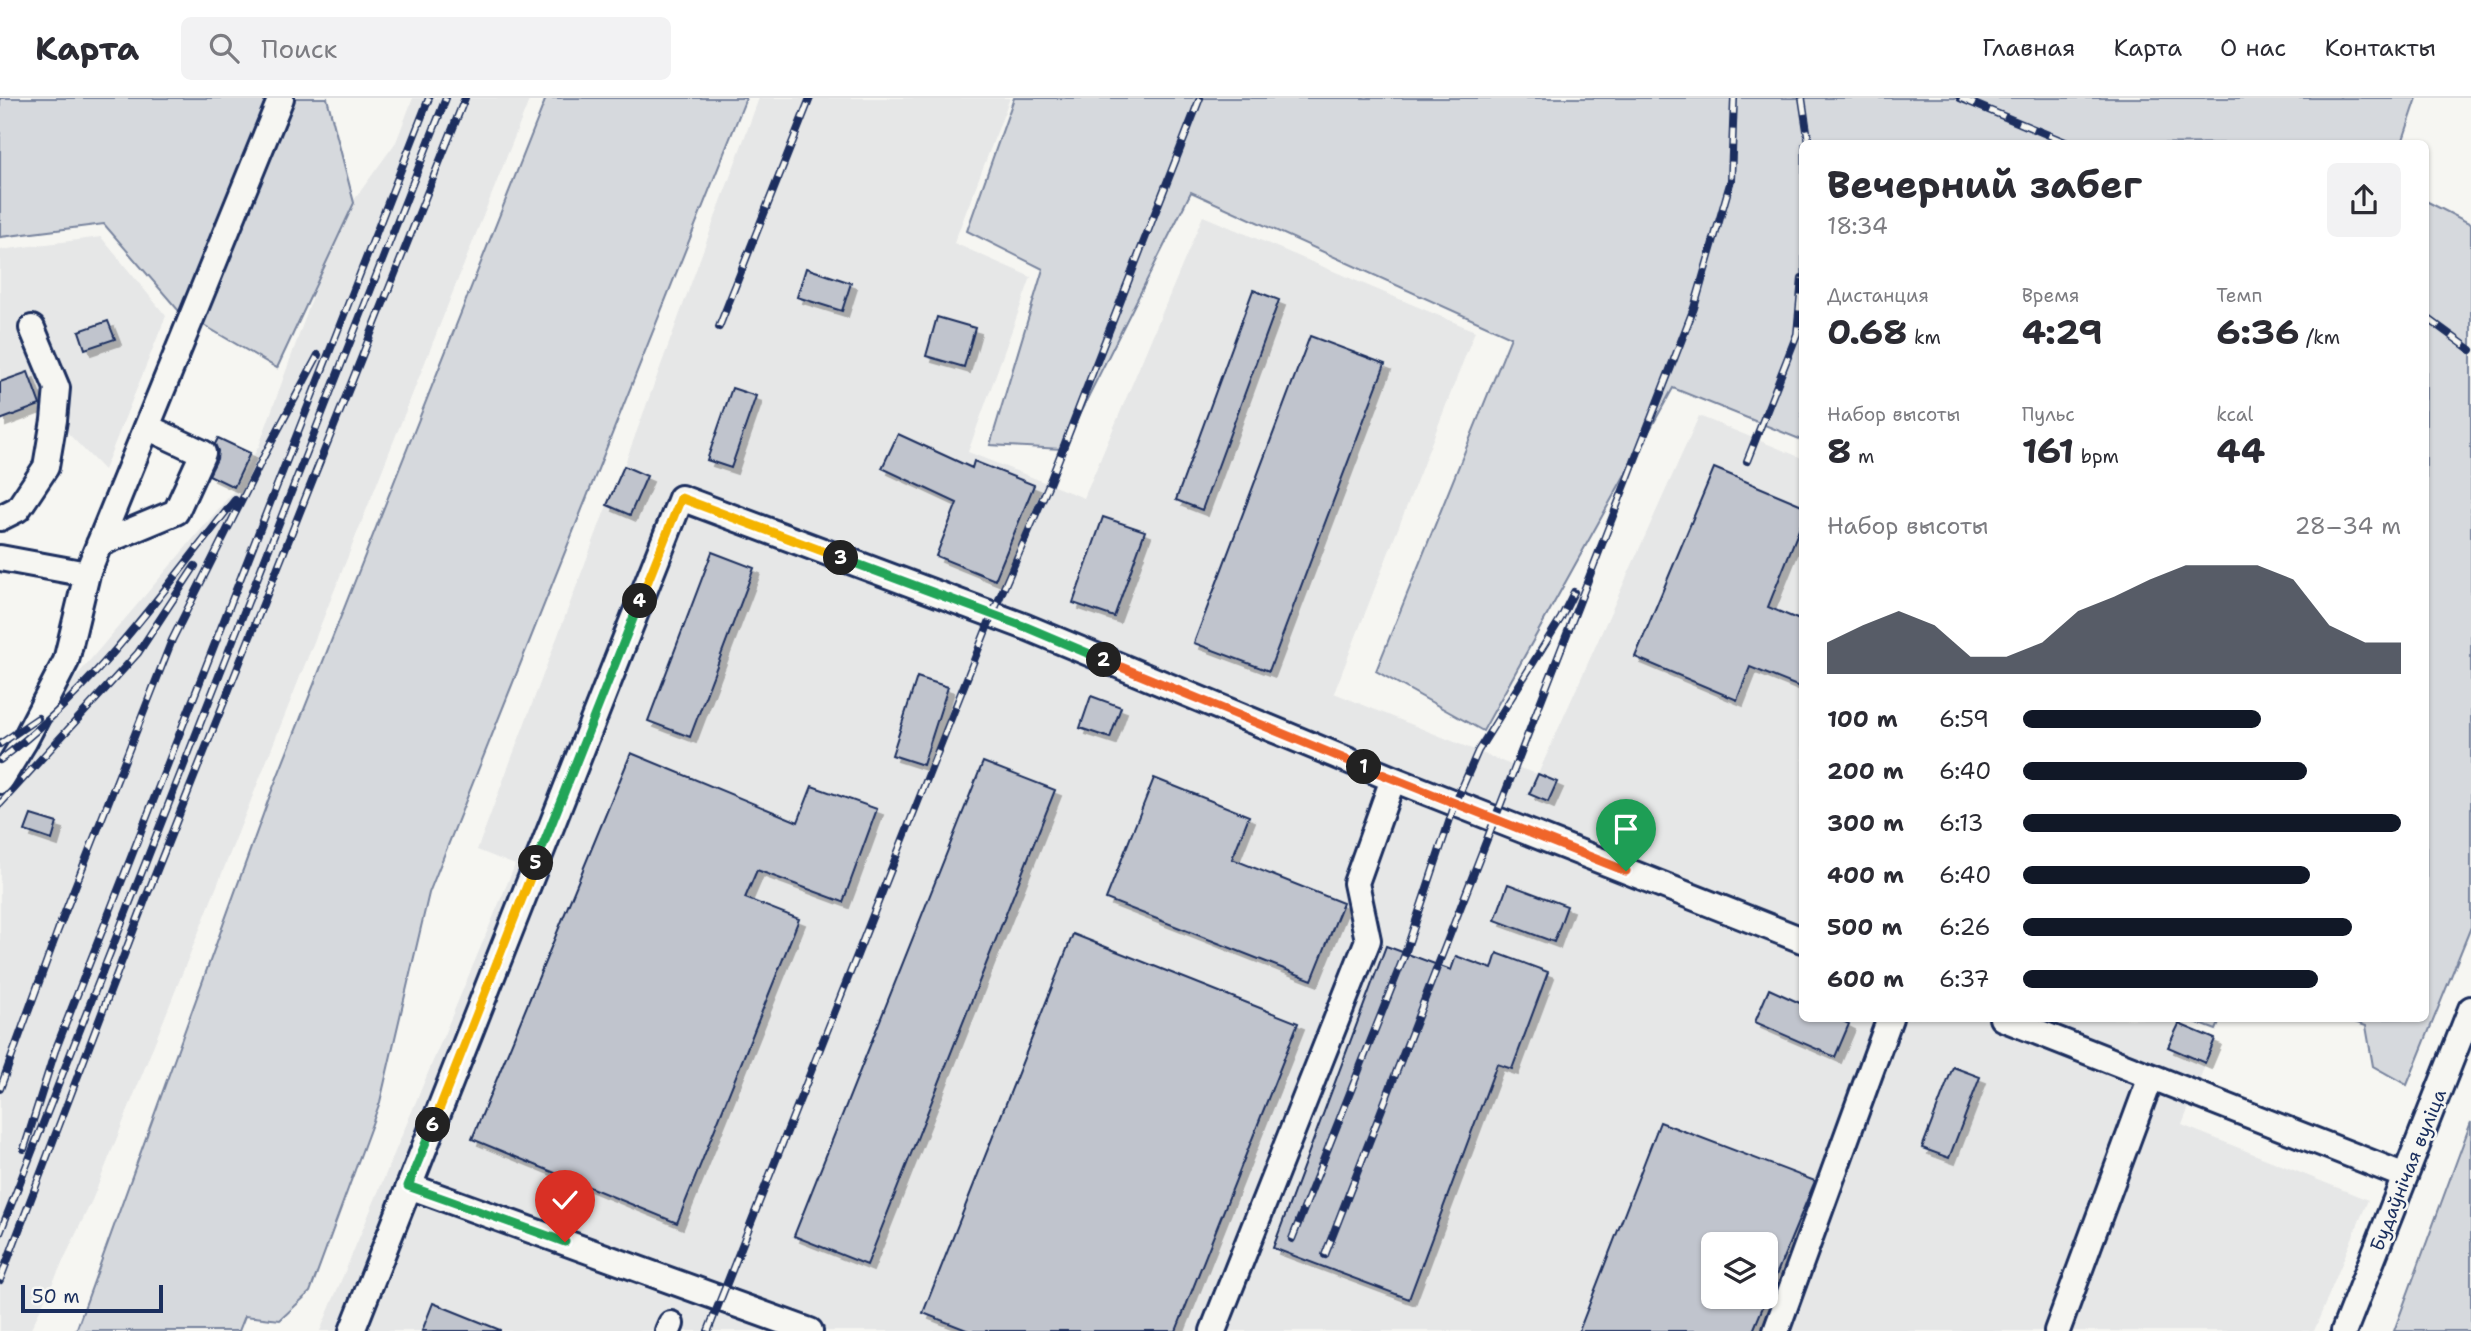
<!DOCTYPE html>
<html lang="ru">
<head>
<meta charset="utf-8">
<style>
  :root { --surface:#fff; --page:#f2f2f3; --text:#2b2b33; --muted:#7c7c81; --line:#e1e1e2; --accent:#111827 }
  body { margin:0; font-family:"Shantell Sans",sans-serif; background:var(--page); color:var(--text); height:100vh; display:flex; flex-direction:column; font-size:26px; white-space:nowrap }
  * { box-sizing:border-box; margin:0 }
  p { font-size:23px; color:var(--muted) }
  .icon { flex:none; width:38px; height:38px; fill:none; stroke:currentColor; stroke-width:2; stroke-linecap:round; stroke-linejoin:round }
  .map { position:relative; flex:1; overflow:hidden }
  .side { position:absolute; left:1799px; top:42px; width:630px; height:882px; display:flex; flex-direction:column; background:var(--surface); border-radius:10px; box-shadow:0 2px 5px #0004 }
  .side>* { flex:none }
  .buttons { position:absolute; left:1701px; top:1134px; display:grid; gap:14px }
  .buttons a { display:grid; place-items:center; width:77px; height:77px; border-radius:10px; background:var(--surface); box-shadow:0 2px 5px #0004; font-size:35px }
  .scale { position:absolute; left:21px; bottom:18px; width:142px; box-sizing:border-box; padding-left:7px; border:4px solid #1b2f5e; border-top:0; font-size:19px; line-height:24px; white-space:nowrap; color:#1b2f5e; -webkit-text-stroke:5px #f6f6f2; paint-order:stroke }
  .pin { position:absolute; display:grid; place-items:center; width:60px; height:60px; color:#fff; margin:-72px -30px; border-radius:50% 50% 50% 0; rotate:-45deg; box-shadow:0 0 7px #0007 }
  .pin .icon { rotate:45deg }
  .km { position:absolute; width:35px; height:35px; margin:-18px; border-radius:50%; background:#222; color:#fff; font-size:19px; line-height:35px; text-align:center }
  .round { display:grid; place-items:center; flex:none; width:74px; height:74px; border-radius:10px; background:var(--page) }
  .overview { display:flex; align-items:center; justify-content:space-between; height:119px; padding:0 28px }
  h1 { font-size:38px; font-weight:700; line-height:52px }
  .stats { display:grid; grid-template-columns:repeat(3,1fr); gap:10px; height:119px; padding:7px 28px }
  .stats div { display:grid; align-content:center }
  .stats b { font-size:35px; font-weight:700 }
  .stats small { font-size:19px; font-weight:400 }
  .stats p { font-size:19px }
  .chart { height:196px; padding:14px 28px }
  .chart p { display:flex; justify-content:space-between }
  .chart svg { width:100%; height:126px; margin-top:7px; fill:var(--accent); opacity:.7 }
  ul { padding:0 28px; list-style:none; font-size:23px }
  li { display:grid; grid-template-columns:112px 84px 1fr; align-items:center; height:52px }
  li i { height:18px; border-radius:9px; background:var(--accent) }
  header { display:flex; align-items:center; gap:42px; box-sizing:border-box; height:98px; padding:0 35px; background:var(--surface); border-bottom:2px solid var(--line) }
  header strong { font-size:33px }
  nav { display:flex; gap:38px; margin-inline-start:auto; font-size:24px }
  .search { width:490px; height:63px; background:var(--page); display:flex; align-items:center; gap:18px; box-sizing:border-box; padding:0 24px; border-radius:10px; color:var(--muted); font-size:26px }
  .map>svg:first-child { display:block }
  .built { fill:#e6e7e7; fill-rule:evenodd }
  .green { fill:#d6d9dd; stroke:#78849e; stroke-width:2 }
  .building { fill:#c0c4cd; stroke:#1b2f5e; stroke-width:2; fill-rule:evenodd; filter:url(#shadow) }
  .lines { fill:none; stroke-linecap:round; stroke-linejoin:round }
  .minor-casing { stroke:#1b2f5e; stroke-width:30 }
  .minor { stroke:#f6f6f2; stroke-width:24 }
  .rail-casing { stroke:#1b2f5e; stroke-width:8 }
  .rail { stroke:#f6f6f2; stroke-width:5; stroke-dasharray:16; stroke-linecap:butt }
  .split-1-casing { stroke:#fff; stroke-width:14 }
  .split-2-casing { stroke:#fff; stroke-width:14 }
  .split-3-casing { stroke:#fff; stroke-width:14 }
  .split-4-casing { stroke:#fff; stroke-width:14 }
  .split-5-casing { stroke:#fff; stroke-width:14 }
  .split-6-casing { stroke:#fff; stroke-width:14 }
  .split-7-casing { stroke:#fff; stroke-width:14 }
  .split-1 { stroke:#f0652b; stroke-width:9 }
  .split-2 { stroke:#f0652b; stroke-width:9 }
  .split-3 { stroke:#22a559; stroke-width:9 }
  .split-4 { stroke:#f5b400; stroke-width:9 }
  .split-5 { stroke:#22a559; stroke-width:9 }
  .split-6 { stroke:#f5b400; stroke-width:9 }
  .split-7 { stroke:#22a559; stroke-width:9 }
  .labels { text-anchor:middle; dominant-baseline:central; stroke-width:5; stroke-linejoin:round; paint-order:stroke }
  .street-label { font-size:19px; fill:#1b2f5e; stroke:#f6f6f2 }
</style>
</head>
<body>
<header>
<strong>Карта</strong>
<div class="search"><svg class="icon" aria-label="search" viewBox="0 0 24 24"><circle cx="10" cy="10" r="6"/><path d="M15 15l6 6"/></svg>Поиск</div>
<nav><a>Главная</a><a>Карта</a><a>О нас</a><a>Контакты</a></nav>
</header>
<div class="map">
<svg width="2471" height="1233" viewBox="0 0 2471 1233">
  <defs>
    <filter id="shadow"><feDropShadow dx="6" dy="6" stdDeviation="0" flood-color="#0004"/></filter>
  </defs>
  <rect width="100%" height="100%" fill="#f6f6f2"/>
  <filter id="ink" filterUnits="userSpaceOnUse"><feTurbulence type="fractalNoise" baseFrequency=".0143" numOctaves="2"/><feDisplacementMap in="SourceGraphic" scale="14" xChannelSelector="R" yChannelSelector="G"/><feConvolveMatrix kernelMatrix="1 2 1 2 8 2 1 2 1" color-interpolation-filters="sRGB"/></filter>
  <g filter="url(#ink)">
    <path class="built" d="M413 0H530L93 1100 30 1233H0V681L74 581 232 395 259 348 341 120 396 44Z
      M759 0H1010L954 145 1031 179 968 354 1084 400 1203 118 1475 233 1334 595 1516 669 1538 676 1699 318 1802 360V920L2165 921 2215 941 2182 1027 2368 1102 2314 1233H320L515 767 477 752 607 407 624 368ZM1713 1146H1766V1199H1713Z
      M101 139 166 218 104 372 40 307 0 322V152Z"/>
    <path class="green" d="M0 0H327L354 105 277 270 178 212 104 126 0 139Z
      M546 0H746L429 795 380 1004 310 1194 280 1222 245 1218 239 1233H76L269 700Z
      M1014 0H2417L2402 45 1802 46V342L1673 290 1483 633 1376 573 1511 239 1191 94 1062 351 990 347 1043 171 967 133Z
      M2426 103 2471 126V829L2407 987 2373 968 2366 928 2346 921 2426 920Z
      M2187 921H2221L2216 932Z
      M2471 1024V1233H2394Z"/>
    <path class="building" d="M806 170 851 185 842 213 797 199Z
      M1253 192 1279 202 1202 412 1176 402Z
      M937 219 975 230 964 269 926 258Z
      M108 223 115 241 85 251 79 233Z
      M1310 238 1385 266 1269 573 1194 545Z
      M28 274 40 307 0 322V284Z
      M732 290 756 298 731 370 707 362Z
      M898 336 972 370 974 363 1034 387 995 482 936 458 957 405 882 370Z
      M218 340 250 355 234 389 209 377 217 361 218 353 215 346Z
      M624 368 647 378 630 417 607 407Z
      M1714 370 1802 407V424L1768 509 1802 523V590L1750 569 1737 602 1635 559Z
      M1103 419 1145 433 1114 519 1073 505Z
      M712 454 754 470 690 639 648 623Z
      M917 579 948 589 923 667 892 657Z
      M1091 598 1121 609 1110 640 1080 630Z
      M631 655 798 724 812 688 877 711 843 804 757 772 745 800 799 821 677 1125 472 1041Z
      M983 664 1055 692 867 1167 794 1138Z
      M1538 676 1557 684 1548 704 1529 696Z
      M1154 680 1249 718 1232 761 1343 805 1312 882 1106 801Z
      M31 717 57 725 52 742 25 733Z
      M1508 786 1567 808 1554 844 1495 822Z
      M1073 836 1298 925 1176 1233H969L923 1215Z
      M1386 848 1451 872 1456 858 1492 871 1497 855 1548 874 1512 971 1497 966 1409 1201 1273 1150Z
      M1769 891 1802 906V920H1837L1849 926 1835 959 1755 924Z
      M2179 926 2215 941 2205 965 2168 949Z
      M1953 969 1980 979 1949 1060 1922 1050Z
      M1660 1024 1815 1083 1753 1233H1579ZM1713 1146H1766V1199H1713Z
      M433 1205 500 1232V1233H422Z"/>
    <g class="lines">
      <defs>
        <path id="minor" d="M0 420 18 411 46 369 54 322 57 290 32 230
          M99 446 176 414 203 355 147 329
          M0 460 87 476
          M0 683 24 644 66 563 87 476 281 0
          M2002 920 2405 1078
          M409 1088 810 1233
          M352 1233 681 400 1026 529 1393 681 1802 842
          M668 1233 671 1226
          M1213 1233 1368 842 1356 785 1393 681
          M1776 1233 1890 920
          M2057 1233 2151 979
          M2344 1233 2471 911"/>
      </defs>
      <use href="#minor" class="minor-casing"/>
      <use href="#minor" class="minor"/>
      <defs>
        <path id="rail" d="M1802 0 1809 46
          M1960 0 2070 46
          M2426 219 2471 252
          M719 229 810 0
          M264 358 318 257
          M1747 363 1797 236 1802 180
          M0 646 38 620
          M0 662C94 592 163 493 235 402
          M0 706 138 555 195 468
          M0 991 58 832 172 542 267 352
          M24 1051 55 953 429 0
          M0 1135 446 0
          M1292 1141 1405 856 1455 706 1478 653 1561 520 1574 494
          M1325 1157 1694 210 1731 82 1734 0
          M0 1182 145 802 465 0
          M708 1233 990 522 1049 386 1200 0"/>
      </defs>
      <use href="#rail" class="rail-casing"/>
      <use href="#rail" class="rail"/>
    </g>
  </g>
  <g class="lines" filter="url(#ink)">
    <defs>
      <path id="split-1" d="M1364 669 1626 773"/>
      <path id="split-2" d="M1104 562 1364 669"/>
      <path id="split-3" d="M841 460 1026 529 1104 562"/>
      <path id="split-4" d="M640 503 681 400 841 460"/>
      <path id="split-5" d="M536 765 640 503"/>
      <path id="split-6" d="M433 1027 536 765"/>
      <path id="split-7" d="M433 1027 408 1088 565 1144"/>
    </defs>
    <use href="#split-1" class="split-1-casing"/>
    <use href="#split-2" class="split-2-casing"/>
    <use href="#split-3" class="split-3-casing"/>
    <use href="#split-4" class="split-4-casing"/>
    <use href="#split-5" class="split-5-casing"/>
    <use href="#split-6" class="split-6-casing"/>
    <use href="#split-7" class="split-7-casing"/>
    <use href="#split-1" class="split-1"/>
    <use href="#split-2" class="split-2"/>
    <use href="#split-3" class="split-3"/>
    <use href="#split-4" class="split-4"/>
    <use href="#split-5" class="split-5"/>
    <use href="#split-6" class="split-6"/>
    <use href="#split-7" class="split-7"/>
  </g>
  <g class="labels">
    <g class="street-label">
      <text transform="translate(2408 1072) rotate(-68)">Будаўнічая вуліца</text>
    </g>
  </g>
</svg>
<div class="buttons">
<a><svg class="icon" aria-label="layers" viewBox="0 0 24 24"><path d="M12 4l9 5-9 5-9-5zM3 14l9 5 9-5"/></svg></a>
</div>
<div class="scale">50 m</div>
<div class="pin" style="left:1626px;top:773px;background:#1e9e55"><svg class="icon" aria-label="arrive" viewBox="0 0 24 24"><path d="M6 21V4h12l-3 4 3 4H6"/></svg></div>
<div class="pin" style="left:565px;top:1144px;background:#d93025"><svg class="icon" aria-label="check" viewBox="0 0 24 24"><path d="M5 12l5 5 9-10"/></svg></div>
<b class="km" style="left:1364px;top:669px">1</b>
<b class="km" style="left:1104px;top:562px">2</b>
<b class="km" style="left:841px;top:460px">3</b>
<b class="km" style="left:640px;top:503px">4</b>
<b class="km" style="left:536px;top:765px">5</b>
<b class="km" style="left:433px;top:1027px">6</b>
<section class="side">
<div class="overview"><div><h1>Вечерний забег</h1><p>18:34</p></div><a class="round"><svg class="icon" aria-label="share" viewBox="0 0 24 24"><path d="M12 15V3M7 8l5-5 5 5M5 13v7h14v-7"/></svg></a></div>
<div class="stats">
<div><p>Дистанция</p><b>0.68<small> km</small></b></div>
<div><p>Время</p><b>4:29</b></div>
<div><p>Темп</p><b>6:36<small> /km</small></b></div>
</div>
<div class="stats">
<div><p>Набор высоты</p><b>8<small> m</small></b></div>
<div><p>Пульс</p><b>161<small> bpm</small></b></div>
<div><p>kcal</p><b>44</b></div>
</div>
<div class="chart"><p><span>Набор высоты</span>28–34 m</p>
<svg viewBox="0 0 160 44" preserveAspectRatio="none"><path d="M0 44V33L10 27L20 22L30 27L40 38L50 38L60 33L70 22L80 17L90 11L100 6L110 6L120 6L130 11L140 27L150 33L160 33V44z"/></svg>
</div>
<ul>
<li><b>100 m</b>6:59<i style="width:63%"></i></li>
<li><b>200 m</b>6:40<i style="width:75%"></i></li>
<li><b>300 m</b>6:13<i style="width:100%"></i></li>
<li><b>400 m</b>6:40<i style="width:76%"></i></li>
<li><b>500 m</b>6:26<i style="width:87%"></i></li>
<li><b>600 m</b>6:37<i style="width:78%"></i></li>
</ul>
</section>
</div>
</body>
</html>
